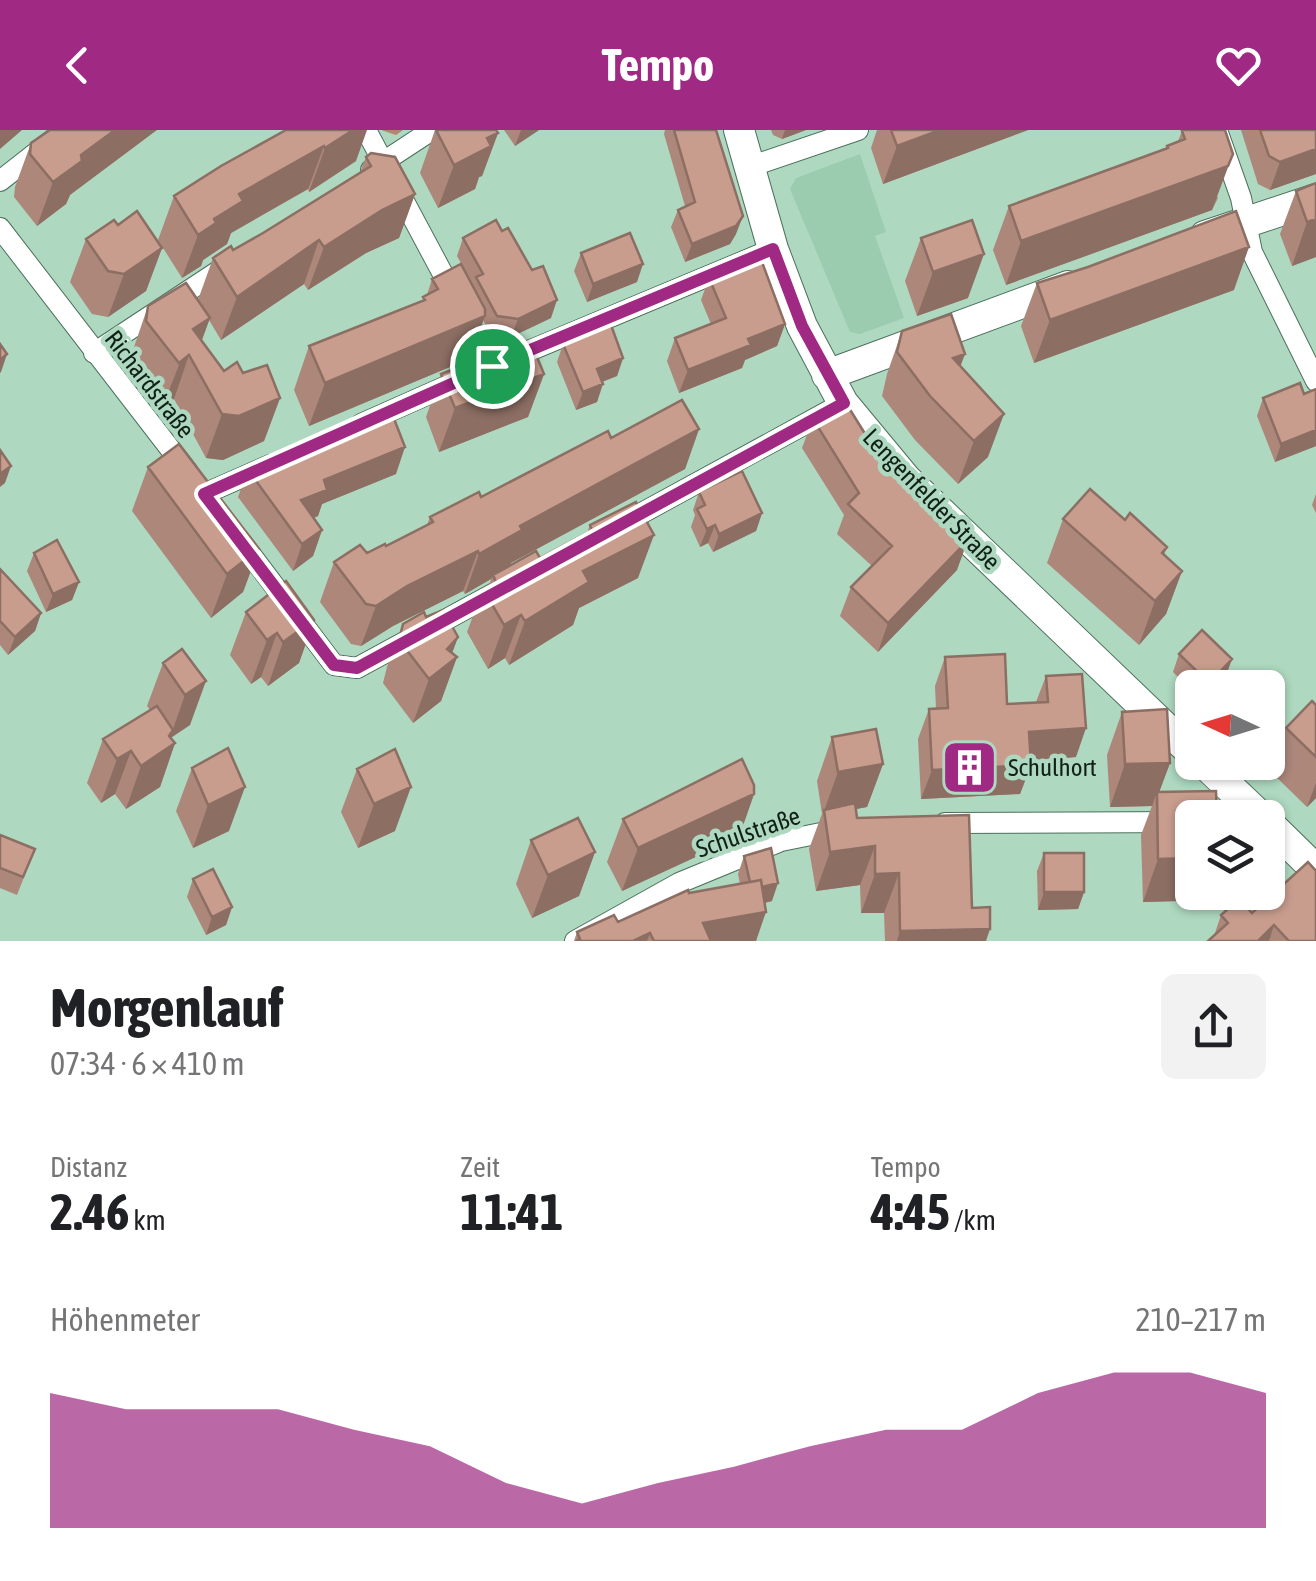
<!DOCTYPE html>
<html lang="de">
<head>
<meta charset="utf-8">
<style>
  :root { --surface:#fff; --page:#f2f2f2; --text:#202124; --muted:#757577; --accent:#9f2983 }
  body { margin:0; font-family:"Asap Condensed",sans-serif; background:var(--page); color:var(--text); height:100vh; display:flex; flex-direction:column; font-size:38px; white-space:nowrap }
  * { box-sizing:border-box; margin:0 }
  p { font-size:32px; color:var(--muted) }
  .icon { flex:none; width:55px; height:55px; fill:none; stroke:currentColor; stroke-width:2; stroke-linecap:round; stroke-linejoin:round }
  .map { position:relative; height:811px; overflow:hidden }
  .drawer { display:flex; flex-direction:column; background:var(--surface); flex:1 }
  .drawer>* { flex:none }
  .needle { width:65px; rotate:274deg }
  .tools { position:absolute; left:1175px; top:540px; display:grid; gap:20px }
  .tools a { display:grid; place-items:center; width:110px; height:110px; border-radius:15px; background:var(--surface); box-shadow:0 2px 8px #0004; font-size:50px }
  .pin { position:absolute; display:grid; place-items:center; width:85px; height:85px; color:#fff; margin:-42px; border:5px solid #fff; border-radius:50%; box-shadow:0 2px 10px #0007 }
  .round { display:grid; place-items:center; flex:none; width:105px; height:105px; border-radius:15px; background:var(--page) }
  .headline { display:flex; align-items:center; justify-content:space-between; height:170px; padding:0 50px }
  h1 { font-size:55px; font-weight:700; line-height:75px }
  .stats { display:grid; grid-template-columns:repeat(3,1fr); gap:15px; height:170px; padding:10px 50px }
  .stats div { display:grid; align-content:center }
  .stats b { font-size:50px; font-weight:700 }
  .stats small { font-size:28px; font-weight:400 }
  .stats p { font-size:28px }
  .chart { height:280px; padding:20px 50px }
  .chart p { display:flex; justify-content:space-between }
  .chart svg { width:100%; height:180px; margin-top:10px; fill:var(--accent); opacity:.7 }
  header { display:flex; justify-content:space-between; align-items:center; height:130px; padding:0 50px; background:var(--accent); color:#fff; font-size:45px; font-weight:700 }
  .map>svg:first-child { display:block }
  .built { fill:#9bccb0 }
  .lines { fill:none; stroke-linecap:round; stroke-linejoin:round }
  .street-casing { stroke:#4b715c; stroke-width:22 }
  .secondary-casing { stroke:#4b715c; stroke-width:32 }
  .street { stroke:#fff; stroke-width:20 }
  .secondary { stroke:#fff; stroke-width:30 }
  .wall { fill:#ac877a }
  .shaded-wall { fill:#8c6e63 }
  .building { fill:#c89d8e; stroke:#8c6e63; stroke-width:2.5 }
  .route-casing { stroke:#fff; stroke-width:20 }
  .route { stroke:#9f2983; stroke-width:12 }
  .labels { text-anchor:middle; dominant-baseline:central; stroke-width:9; stroke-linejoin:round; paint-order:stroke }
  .street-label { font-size:25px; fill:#112118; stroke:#aed8bf }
  .poi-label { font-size:25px; fill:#112118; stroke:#aed8bf; text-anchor:start }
</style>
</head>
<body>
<header><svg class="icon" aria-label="back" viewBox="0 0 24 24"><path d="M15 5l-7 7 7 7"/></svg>Tempo<svg class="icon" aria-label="heart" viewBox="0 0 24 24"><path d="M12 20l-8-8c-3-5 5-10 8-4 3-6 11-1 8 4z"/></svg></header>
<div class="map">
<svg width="1316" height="811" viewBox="0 0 1316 811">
  <rect width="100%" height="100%" fill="#aed8bf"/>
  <path class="built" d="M860 24 886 102 875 106 904 188 860 204 850 202 790 59 796 48Z"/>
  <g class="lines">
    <defs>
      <path id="street" d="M366 0 492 236
        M1217 0 1241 68 1252 122 1316 251
        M749 37 858 0
        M371 40 432 0
        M0 51 65 0
        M0 98 188 342
        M94 223 226 136
        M512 228 773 119
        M361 294 458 251
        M204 364 270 335
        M620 395 836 277
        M239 409 334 535 357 538 502 459
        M945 693 1192 692
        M575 811 679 753 781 711 841 699"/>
      <path id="secondary" d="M739 0 773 119 802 196 843 273 906 349 1192 623
        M1205 106 1316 69
        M827 245 1068 156
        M1203 632 1262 688
        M1268 693 1316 740"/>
    </defs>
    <use href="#street" class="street-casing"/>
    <use href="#secondary" class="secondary-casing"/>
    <use href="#street" class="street"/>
    <use href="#secondary" class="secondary"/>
  </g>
  <path class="wall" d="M286 0 356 31 309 62 308 59 231 103 227 114 203 130 201 136 182 148 158 110 174 66Z
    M381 0H403L396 5Z
    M435 0H496L498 3 482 46 479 47 475 59 438 78 420 43Z
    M504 0H539L515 16Z
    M665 0H716L736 104 730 114 685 132 671 97 678 80 685 76 664 4Z
    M771 0H806L782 9 773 5Z
    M877 0H1028L883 54 871 18Z
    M1241 0H1316V44L1270 60 1258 54Z
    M1182 1 1218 68 1212 80 1006 155 993 120 1009 76 1165 19 1167 16 1178 11Z
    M31 13 70 65 66 74 37 96 14 67 15 57Z
    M366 27 415 64 399 108 366 123 308 160 304 154 221 210 209 190 202 210 224 241 243 243 280 268 264 311 223 330 206 328 174 269 163 276 130 234 133 220 148 176 198 170 213 128 233 120 263 103 360 42Z
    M1316 53V127L1292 136 1280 104 1296 61Z
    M118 95 162 118 146 161 108 187 92 184 70 152 86 109Z
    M463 108 551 188 511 207 490 203 483 190 469 229 309 296 294 260 309 216 422 171 423 167 427 165 432 149 473 155 457 126Z
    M921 108 968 168 917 186 905 151Z
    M581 123 637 152 587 172 574 141Z
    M1088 137 1234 160 1034 233 1021 196 1037 153Z
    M709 148 785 194 777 216 745 230 742 238 679 263 667 231 675 208 711 194 701 170Z
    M902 201 960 236 988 327 958 354 915 310 882 266 887 244Z
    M563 214 623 228 617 246 602 252 597 272 576 280 557 232Z
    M441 244H544L528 287 439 322 426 287Z
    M1316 259V316L1275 332 1257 286 1263 268 1304 264Z
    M813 289 887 339 957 440 878 522 840 486 851 457 872 436 837 404 844 385 802 318Z
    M699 299 685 339 510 433V436L540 428 587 403 590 395 638 448 579 478 573 495 509 535 505 528 488 539 467 502 483 459 489 456 491 449 465 464 463 461 393 496 361 516 351 514 320 472 334 432 386 416 427 395 430 387 481 367 611 308Z
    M148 337 259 419 243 462 211 488 132 381Z
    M248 340 396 344 322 374 318 386 314 388 322 400 313 426 293 441 238 367Z
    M699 362 762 383 756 401 713 422 708 413 700 417 691 397 695 385 693 380Z
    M1316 364V383L1312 375Z
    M1063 389 1125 390 1167 417 1164 425 1182 441 1166 484 1139 515 1047 433Z
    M34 423 79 452 72 470 46 482 27 441Z
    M0 439 41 483 35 501 8 525 0 515Z
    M246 482 314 490 299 533 268 556 261 547 251 554 230 525Z
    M426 487 458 507 452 523 457 527 441 571 413 593 383 553 387 537 403 494Z
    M182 519 190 595 171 608 175 613 160 657 126 679 115 664 101 673 87 653 103 609 150 580 147 576 163 533Z
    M1179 524 1226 546 1215 558H1192V561L1173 542Z
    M945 527 1007 574 1036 572 1046 546 1076 627 1031 631V635L1020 664 921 669 918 609 929 579H936L935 556Z
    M1316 575V668L1307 677 1270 641 1286 598Z
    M1122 582 1170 633 1159 662 1192 688V741H1191L1180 771 1143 772 1141 705 1152 676 1110 677 1107 625Z
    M832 607 883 634 867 677 856 679 857 688 972 778 986 811H885L884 783H861L860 755 816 761 809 719 822 684 817 651Z
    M192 638 229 701 193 718 176 681Z
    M357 639 395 701 358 718 341 682Z
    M754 664 739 707 622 761 607 732 623 689Z
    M0 705 35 719 17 765 0 758Z
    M531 710 595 722 579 766 532 788 516 754Z
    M1044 723 1084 762 1078 779 1038 780 1037 741Z
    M744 726 772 771 765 773 756 811H574L577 802 618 792 689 763 740 754 738 744Z
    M193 749 232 777 226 795 206 805 187 767Z
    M1252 783 1316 811H1208L1214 806 1221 785Z"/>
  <path class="shaded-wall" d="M0 0H22L0 19Z
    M115 0H157L70 65 66 74 37 96 53 52 81 25Z
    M353 0H367L356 31 309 62 325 18Z
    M521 0H539L515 16Z
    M785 0H806L782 9Z
    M940 0H1028L883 54 897 16Z
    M498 3 482 46 479 47 475 59 438 78 454 35 487 8Z
    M324 16 308 59 231 103 227 114 203 130 201 136 182 148 198 105 239 64Z
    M1316 19V44L1270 60 1280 32Z
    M1233 24 1212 80 1006 155 1021 111Z
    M415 64 399 108 366 123 308 160 324 117 382 80Z
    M743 86 736 104 730 114 685 132 692 114Z
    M1316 89V127L1292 136 1307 92Z
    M319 110 304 154 221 210 237 167Z
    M1249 117 1234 160 1034 233 1050 190Z
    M162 118 146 161 108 187 124 144Z
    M984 124 968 168 917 186 933 142Z
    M643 134 637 152 587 172 593 154Z
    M557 170 551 188 511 207 518 189Z
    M485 186 469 229 309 296 325 253Z
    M210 188 194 231 189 225 174 269 163 276 193 199Z
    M785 194 777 216 745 230 742 238 679 263 688 240 748 209Z
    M7 224 1 242 0 243V230Z
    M965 224 949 267 953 228Z
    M623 228 617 246 591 256 597 239Z
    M544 244 528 287 439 322 455 278Z
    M603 254 597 272 576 280 583 262Z
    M280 268 264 311 223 330 206 328 222 284Z
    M1004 284 988 327 958 354 974 311Z
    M699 299 685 339 511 433 508 440 493 445 491 449 465 464 479 424 520 396Z
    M1316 300V316L1275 332 1281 314Z
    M405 317 396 344 322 374 318 386 291 396 301 370 324 350Z
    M11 336 5 353 0 357V344Z
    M762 383 756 401 713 422 719 404Z
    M715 395 708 413 700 417 707 399Z
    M322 400 313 426 293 441 302 414Z
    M654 405 638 448 579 478 573 495 509 535 525 491 583 441Z
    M968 410 957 440 878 522 888 493Z
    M259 419 243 462 211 488 227 444Z
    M478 421 463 461 393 496 361 516 376 476 407 456Z
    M1182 441 1166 484 1139 515 1155 471Z
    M79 452 72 470 46 482 53 464Z
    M41 483 35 501 8 525 15 507Z
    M521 485 505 528 488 539 504 495Z
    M314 490 299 533 268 556 283 512Z
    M277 503 261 547 251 554 267 510Z
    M458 507 448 534 457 527 441 571 413 593 429 549 447 519Z
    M1232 529 1226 546 1215 558H1207L1209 553Z
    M206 551 190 595 170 608 175 613 160 657 126 679 141 636 172 602 185 565Z
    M1086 598 1076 627 1019 632 1029 602Z
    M131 621 115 664 101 673 117 629Z
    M1170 633 1157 668V662L1152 676 1110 677 1125 634Z
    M883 634 867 677 824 685V681L838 642Z
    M1031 635 1020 664 921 669 932 640Z
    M1316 653V668L1307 677Z
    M245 657 229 701 193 718 208 675Z
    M411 657 395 701 358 718 374 674Z
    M754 664 739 707 622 761 638 718Z
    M1192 706V741H1191L1180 771 1143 772 1158 729Z
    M875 716 860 755 816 761 830 722Z
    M595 722 579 766 532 788 548 745Z
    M899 743 884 783H861L875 744Z
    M778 753 772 771 745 777 751 759Z
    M1044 762H1084L1078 779 1038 780Z
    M232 777 226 795 206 805 212 787Z
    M766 782 756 811H697L703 793Z
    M1274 795 1269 811H1258Z
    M990 799 986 811H897L900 801Z
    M650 803 647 811H633Z"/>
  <path class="building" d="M50 0H115L81 25 82 31 53 52 30 24 31 13Z
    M286 0H353L325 18 324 16 239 64 243 71 214 89 216 93 198 105 174 66 221 36Z
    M436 0H496L498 3 487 8 491 16 454 35Z
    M674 0H716L743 86 736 96 692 114 678 80 695 72Z
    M891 0H940L897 16Z
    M1184 0H1225L1233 24 1228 36 1021 111 1009 76 1168 18 1167 16 1185 9 1182 1Z
    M1260 0H1316V19L1280 32 1269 26Z
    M371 23 395 27 415 64 382 80 324 117 319 110 237 167 213 128 231 116 233 120 263 103 371 36 366 27Z
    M1316 53V89L1307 92 1296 61Z
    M137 81 162 118 124 144 108 141 86 109 114 90 118 95Z
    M1236 81 1249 117 1050 190 1037 153 1088 137Z
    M496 90 502 101 508 98 532 140 543 136 557 170 518 189 497 186 476 147 483 144 463 108Z
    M972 90 984 124 933 142 921 108Z
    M630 103 643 134 593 154 581 123Z
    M753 129 762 132 785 194 748 209 751 215 688 240 675 208 726 188 709 148Z
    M461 134 485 179V186L325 253 309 216 425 170 423 167 438 159 432 149Z
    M186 153 210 188 193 199 224 241 237 232 243 243 267 235 280 268 239 286 222 284 189 225 179 233 146 191 148 176Z
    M951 184 965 224 953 228 1004 284 974 311 930 266 897 222 902 201Z
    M611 195 623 228 597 239 603 254 583 262 563 214Z
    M530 210 544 244 455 278 441 244Z
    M0 214 7 224 0 230Z
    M1300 253 1304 264 1316 259V300L1281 314 1263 268Z
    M682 270 699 299 520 396 522 400 479 424 478 421 407 456 376 476 366 474 334 432 360 415 367 423 385 414 386 416 433 392 430 387 479 362 481 367 608 301 611 308Z
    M844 270 887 339 895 340 968 410 888 493 851 457 892 416 848 374 859 363 813 289Z
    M391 281 405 317 324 350 327 360 301 370 322 400 302 414 248 340Z
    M179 314 259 419 227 444 148 337Z
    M0 320 11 336 0 344Z
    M742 341 762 383 719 404 715 395 707 399 697 379 705 375 699 362Z
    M1090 359 1125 390 1130 383 1167 417 1162 423 1182 441 1155 471 1063 389Z
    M636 372 654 405 583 441 589 452 525 491 521 485 504 495 483 459 496 452 493 445 536 421 540 428 592 400 590 395Z
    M57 410 79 452 53 464 34 423Z
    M0 439 41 483 15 507 0 491Z
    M286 451 314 490 283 512 277 503 267 510 246 482Z
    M443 480 458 507 447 519 457 527 429 549 399 510 403 494 424 482 426 487Z
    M1202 500 1232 529 1209 553 1179 524Z
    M182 519 206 551 185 565 163 533Z
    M1005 524 1007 574 1048 572 1046 546 1082 544 1086 598 1029 602 1031 635 932 640 929 579 948 578 945 527Z
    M1312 571 1316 575V627L1286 598Z
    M157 576 173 600 169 606 175 613 141 636 131 621 117 629 103 609Z
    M1167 579 1170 633 1125 634 1122 582Z
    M876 599 883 634 838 642 832 607Z
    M228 618 245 657 208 675 192 638Z
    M395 619 411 657 374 674 357 639Z
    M742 629 754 655V664L638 718 623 689Z
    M1216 661 1217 688H1192V728L1158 729 1157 662Z
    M855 673 857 688 969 685 972 778 990 777V799L900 801 899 743 875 744V716L830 722 824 680Z
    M578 688 595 722 548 745 531 710Z
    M0 705 35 719 23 747 0 738Z
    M771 718 778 753 762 757 761 750 750 752 744 726Z
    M1044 723H1084V762H1044Z
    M1308 732 1316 741V811H1289L1274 795 1258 811H1208L1228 793 1221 785 1239 769 1252 783Z
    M213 739 232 777 212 787 193 749Z
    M761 750 766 782 703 793 711 811H654L650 803 633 811H576L580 809 577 802 614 785 618 792 688 760 689 763Z"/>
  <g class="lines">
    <defs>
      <path id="route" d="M773 119 802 196 844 273 357 538 334 535 204 364 492 236Z"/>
    </defs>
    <use href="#route" class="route-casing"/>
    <use href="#route" class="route"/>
  </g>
  <defs>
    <symbol id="building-square" viewBox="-11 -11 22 22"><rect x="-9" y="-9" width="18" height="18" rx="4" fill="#9f2983" stroke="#aed8bf"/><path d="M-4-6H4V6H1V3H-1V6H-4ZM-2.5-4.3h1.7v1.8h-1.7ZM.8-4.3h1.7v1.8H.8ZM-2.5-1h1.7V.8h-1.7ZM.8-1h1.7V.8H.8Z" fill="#fff"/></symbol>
  </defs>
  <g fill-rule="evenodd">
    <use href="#building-square" x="938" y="606" width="63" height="63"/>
  </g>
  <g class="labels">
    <g class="street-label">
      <text transform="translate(150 254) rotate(52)">Richardstraße</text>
      <text transform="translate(932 369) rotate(46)">Lengenfelder Straße</text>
      <text transform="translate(748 702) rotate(-19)">Schulstraße</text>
    </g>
    <g class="poi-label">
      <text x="1008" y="637">Schulhort</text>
    </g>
  </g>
</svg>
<div class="tools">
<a><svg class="needle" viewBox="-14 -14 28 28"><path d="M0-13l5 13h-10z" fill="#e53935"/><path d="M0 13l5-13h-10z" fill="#757577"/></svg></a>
<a><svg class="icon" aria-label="layers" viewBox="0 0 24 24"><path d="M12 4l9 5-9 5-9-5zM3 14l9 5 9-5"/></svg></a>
</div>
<div class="pin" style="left:492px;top:236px;background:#1e9e55"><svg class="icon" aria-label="arrive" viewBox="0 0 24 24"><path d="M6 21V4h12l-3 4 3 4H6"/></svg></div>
</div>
<section class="drawer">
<div class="headline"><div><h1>Morgenlauf</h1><p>07:34 · 6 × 410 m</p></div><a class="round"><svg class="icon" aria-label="share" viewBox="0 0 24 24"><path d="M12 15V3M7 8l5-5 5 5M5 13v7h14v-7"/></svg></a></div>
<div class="stats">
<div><p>Distanz</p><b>2.46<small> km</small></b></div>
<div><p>Zeit</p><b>11:41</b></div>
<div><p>Tempo</p><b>4:45<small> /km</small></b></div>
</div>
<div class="chart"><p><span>Höhenmeter</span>210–217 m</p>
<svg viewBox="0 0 160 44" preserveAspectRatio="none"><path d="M0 44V11L10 15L20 15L30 15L40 20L50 24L60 33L70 38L80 33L90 29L100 24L110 20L120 20L130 11L140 6L150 6L160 11V44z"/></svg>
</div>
</section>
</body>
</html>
